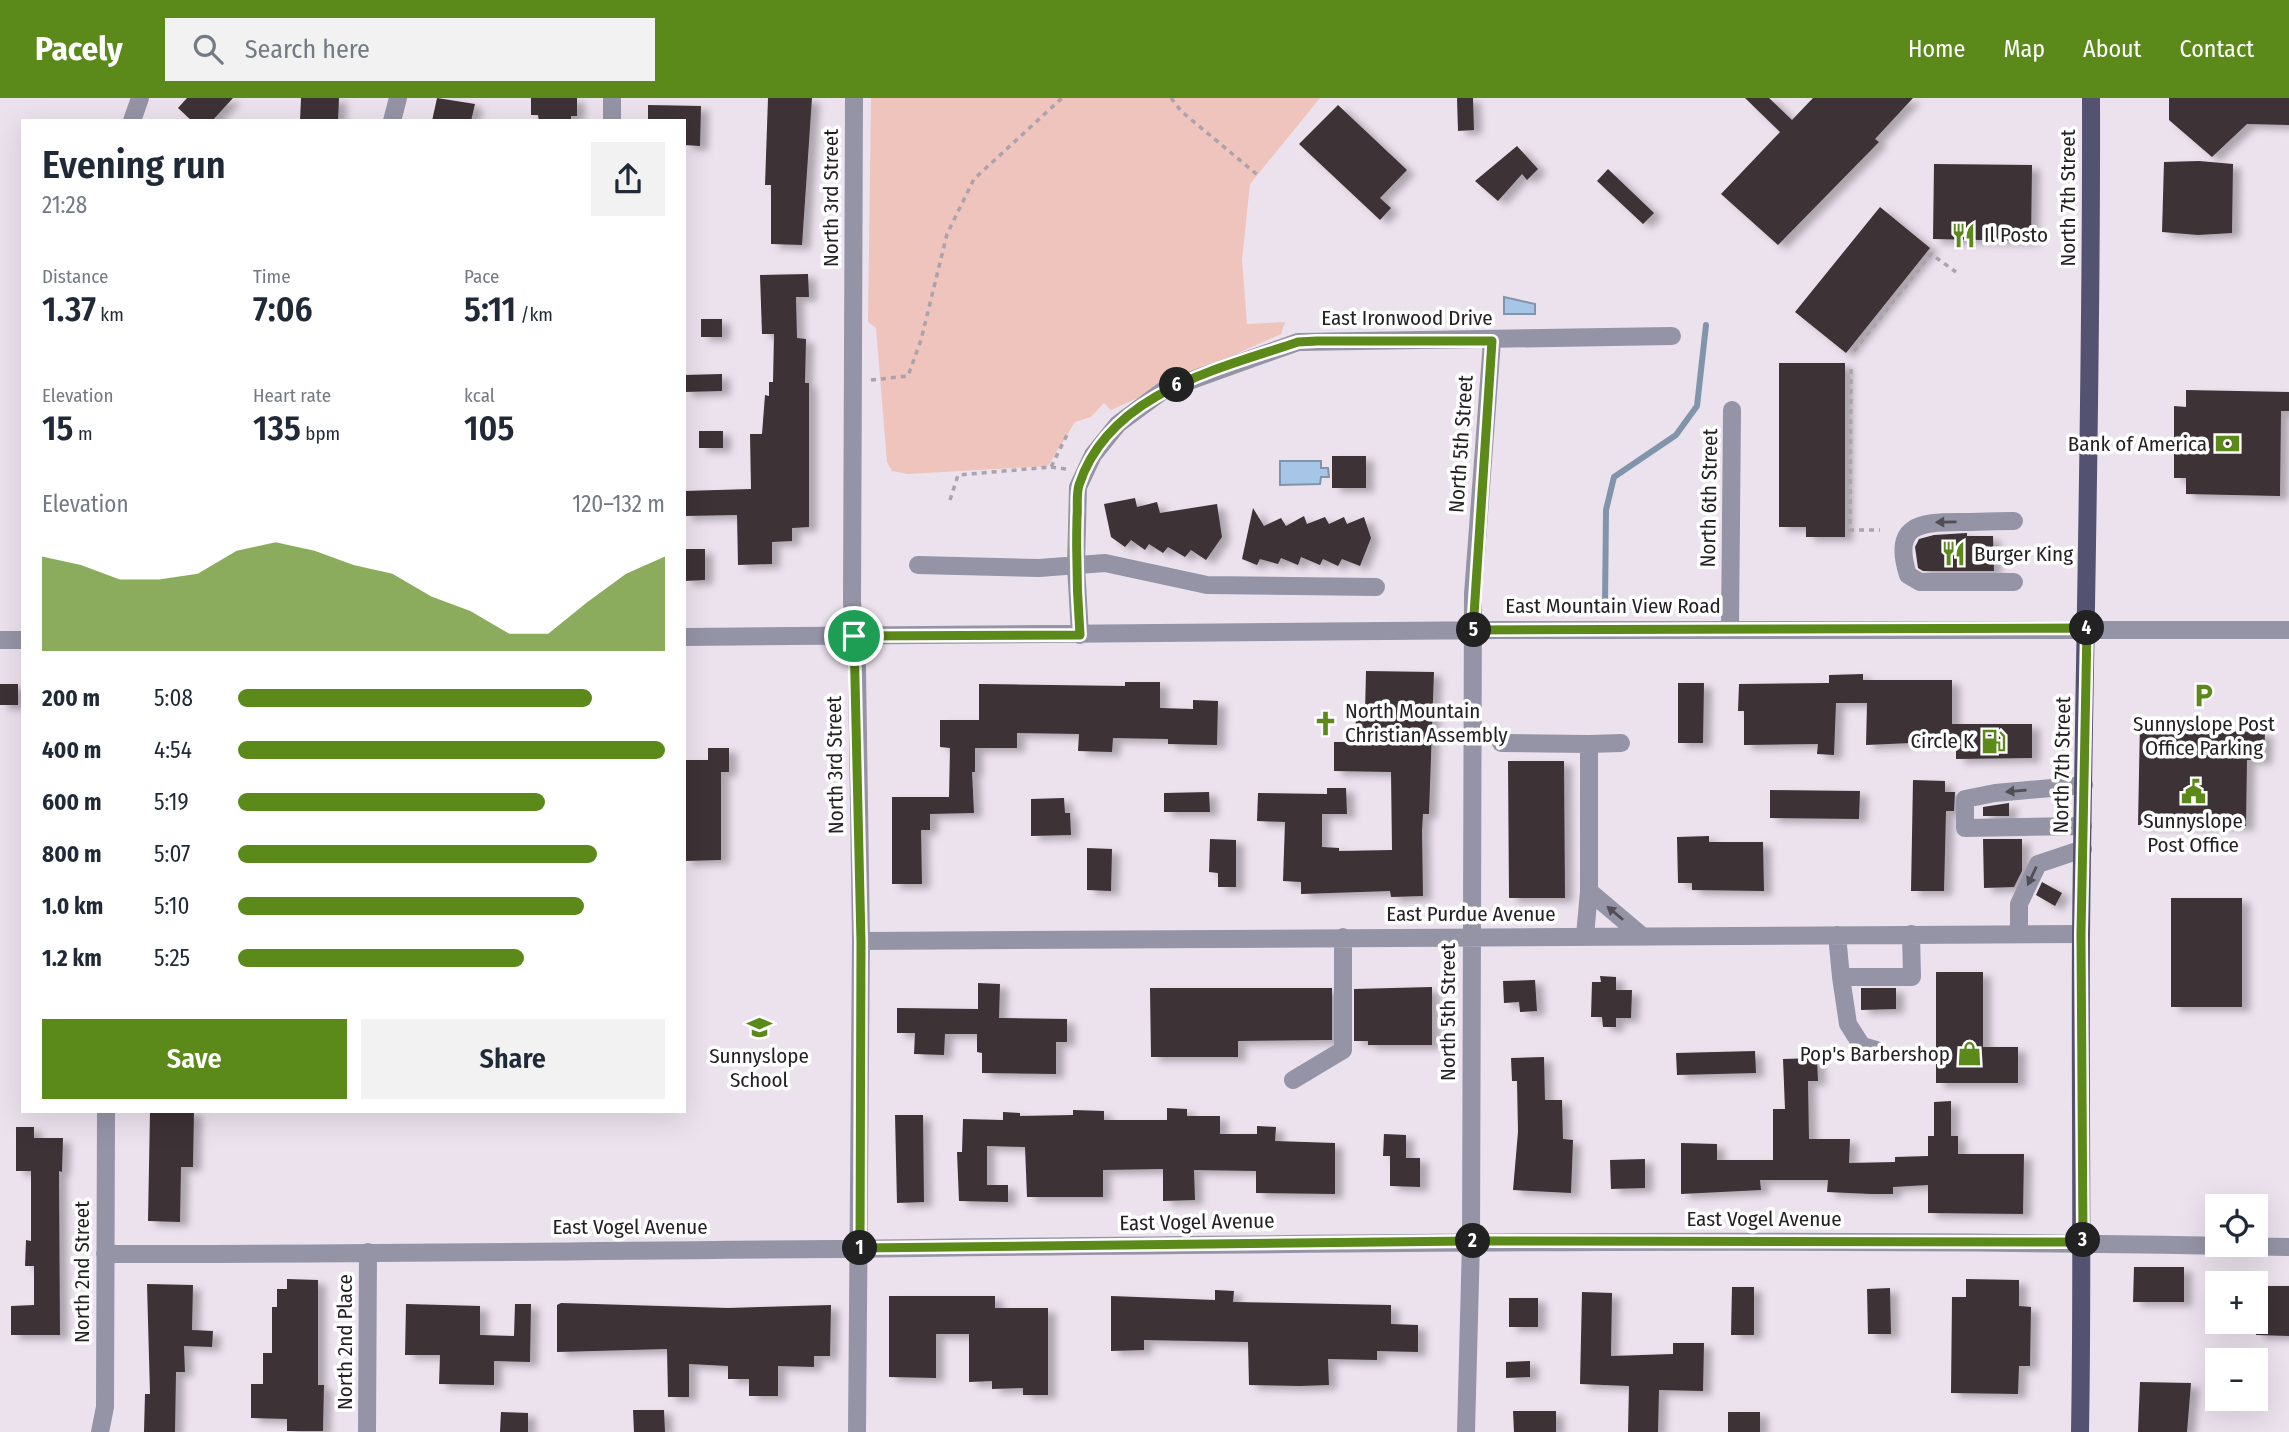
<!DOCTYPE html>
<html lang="en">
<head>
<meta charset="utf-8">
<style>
  :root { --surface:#fff; --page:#f2f2f3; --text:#1f2937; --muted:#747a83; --accent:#5b891a }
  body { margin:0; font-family:"Fira Sans Condensed",sans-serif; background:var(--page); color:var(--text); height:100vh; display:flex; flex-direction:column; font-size:26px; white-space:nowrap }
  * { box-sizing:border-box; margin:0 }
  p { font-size:23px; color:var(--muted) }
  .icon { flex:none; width:38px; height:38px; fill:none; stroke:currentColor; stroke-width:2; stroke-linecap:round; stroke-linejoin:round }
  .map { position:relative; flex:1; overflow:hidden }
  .drawer { position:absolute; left:21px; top:21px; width:665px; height:994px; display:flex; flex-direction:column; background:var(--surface); border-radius:0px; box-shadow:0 7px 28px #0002 }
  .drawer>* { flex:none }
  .controls { position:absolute; left:2205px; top:1096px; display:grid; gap:14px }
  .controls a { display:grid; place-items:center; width:63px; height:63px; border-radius:0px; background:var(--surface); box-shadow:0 7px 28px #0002; font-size:35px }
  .pin { position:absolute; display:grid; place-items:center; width:60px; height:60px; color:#fff; margin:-30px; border:4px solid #fff; border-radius:50%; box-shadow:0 2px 7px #0007 }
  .km { position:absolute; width:35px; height:35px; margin:-18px; border-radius:50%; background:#222; color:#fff; font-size:19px; line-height:35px; text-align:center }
  .round { display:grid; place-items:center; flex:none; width:74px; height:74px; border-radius:0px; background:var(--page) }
  .head { display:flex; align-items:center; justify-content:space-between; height:119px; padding:0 21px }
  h1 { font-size:38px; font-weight:600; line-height:52px }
  .figures { display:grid; grid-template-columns:repeat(3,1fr); gap:10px; height:119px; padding:7px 21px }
  .figures div { display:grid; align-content:center }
  .figures b { font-size:35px; font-weight:600 }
  .figures small { font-size:19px; font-weight:400 }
  .figures p { font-size:19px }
  .chart { height:196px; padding:14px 21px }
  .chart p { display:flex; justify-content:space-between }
  .chart svg { width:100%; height:126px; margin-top:7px; fill:var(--accent); opacity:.7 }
  .primary-button { display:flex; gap:14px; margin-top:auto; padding:14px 21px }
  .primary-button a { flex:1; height:80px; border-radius:0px; background:var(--accent); color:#fff; font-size:28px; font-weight:600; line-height:80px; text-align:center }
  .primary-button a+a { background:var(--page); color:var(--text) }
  ul { padding:0 21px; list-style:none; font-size:23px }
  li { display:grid; grid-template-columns:112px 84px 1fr; align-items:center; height:52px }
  li i { height:18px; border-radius:9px; background:var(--accent) }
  header { display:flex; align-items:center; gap:42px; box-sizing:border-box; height:98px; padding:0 35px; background:var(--accent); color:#fff }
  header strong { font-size:33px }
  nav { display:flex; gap:38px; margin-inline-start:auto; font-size:24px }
  .search { width:490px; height:63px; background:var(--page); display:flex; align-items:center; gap:18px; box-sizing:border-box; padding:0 24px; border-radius:0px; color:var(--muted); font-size:26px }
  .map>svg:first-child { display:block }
  .green { fill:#eec4bd }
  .water { fill:#a7c5e6; stroke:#8094ac; stroke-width:2 }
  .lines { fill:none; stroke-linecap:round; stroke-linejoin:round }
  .stream { stroke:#8094ac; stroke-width:6 }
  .building { fill:#3d3136; filter:url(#shadow) }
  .path { stroke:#aaa2ac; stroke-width:3.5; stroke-dasharray:5 5; stroke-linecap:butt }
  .minor { stroke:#9494a6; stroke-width:18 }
  .major { stroke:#535270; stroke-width:18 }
  .oneway { fill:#514e58 }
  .route-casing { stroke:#fff; stroke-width:14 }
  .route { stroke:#5b891a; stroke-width:9 }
  .labels { text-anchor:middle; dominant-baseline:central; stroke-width:7; stroke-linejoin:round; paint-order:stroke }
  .street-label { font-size:21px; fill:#242024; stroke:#fff }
  .poi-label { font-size:21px; fill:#242024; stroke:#fff; text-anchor:start }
</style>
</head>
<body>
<header>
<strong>Pacely</strong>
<div class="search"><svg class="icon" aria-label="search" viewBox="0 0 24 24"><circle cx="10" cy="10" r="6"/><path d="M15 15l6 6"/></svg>Search here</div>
<nav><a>Home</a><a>Map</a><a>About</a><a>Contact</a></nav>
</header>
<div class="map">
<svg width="2289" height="1334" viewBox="0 0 2289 1334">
  <defs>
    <filter id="shadow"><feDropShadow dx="8" dy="4.5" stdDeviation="3.5" flood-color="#0004"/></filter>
  </defs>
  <rect width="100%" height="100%" fill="#ece2ee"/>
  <path class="green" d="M871 0H1320L1250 86 1242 162 1247 226 1285 224 1281 236 1111 312 1104 305 1091 319 1075 324 1048 368 908 376 892 373 887 364 876 230 868 224Z"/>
  <path class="water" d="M1504 199 1535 206V216H1504Z
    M1280 363H1321V370H1328L1329 379H1321L1320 386 1280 387Z"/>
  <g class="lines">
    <path class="stream" d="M1605 508 1606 412 1614 379 1676 337 1697 308 1706 227"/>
  </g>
  <path class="building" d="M187 0H233L212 23H192L178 10Z
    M301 0H339L338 23H300Z
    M437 0 475 6 471 23H432Z
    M531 0H577V18H571V23H539L538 17H531Z
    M768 0H812L802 147 771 146V87H765Z
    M1457 0H1473L1474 32 1458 33Z
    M1745 0H1769L1792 22 1813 0H1913L1875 41 1879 44 1778 147 1721 96 1780 34Z
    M2169 0H2289V27L2247 26 2212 59 2169 22Z
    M648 7 701 8 700 48 684 47V23H648Z
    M1338 7 1407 72 1380 100 1391 110 1380 122 1299 46Z
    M1517 48 1538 71 1527 82 1522 76 1498 103 1475 83Z
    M2199 63 2233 66 2232 135 2198 137 2162 134 2164 64Z
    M1934 66 2032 67 2031 143 1933 141Z
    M1608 71 1654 115 1643 126 1597 83Z
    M1880 109 1930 150 1846 255 1795 214Z
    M808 176 809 199H796L797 240 806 241 805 285H809V429L792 430V443L772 444V466L738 467 737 417 684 418V393L751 391 750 336H762L765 297 769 298V284H773L774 236H762L760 177Z
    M701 221H722V239H701Z
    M1779 265H1845V439H1806V429H1779Z
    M722 276V293L684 294V277Z
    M2186 292 2289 294V313H2281L2280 398 2186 396V380H2174V308L2186 309Z
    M699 333H723V350H699Z
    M1332 358H1366V390H1332Z
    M1135 400 1137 409 1157 404 1160 415 1217 406 1222 439 1206 462 1191 452 1185 459 1168 449 1163 455 1149 446 1145 452 1131 442 1125 449 1111 439 1104 406Z
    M1253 410 1264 428 1281 420 1286 428 1304 418 1307 426 1325 419 1329 426 1344 419 1347 426 1364 419 1371 440 1360 468 1342 461 1338 468 1323 461 1320 467 1301 459 1298 467 1281 460 1278 466 1260 461 1257 467 1242 461Z
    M1967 435V438H1993L1994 473H1923L1918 470 1915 449 1919 441 1934 437Z
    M684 451H705V482L684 483Z
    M1366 573 1434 574 1429 716H1423L1422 733 1423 798 1391 799 1390 793 1301 796V784L1283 783 1285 724 1257 723 1258 695 1327 696V690H1346L1347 716H1322V749L1339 750V753L1392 752 1391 674 1334 673V644H1355L1356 616H1365Z
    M1863 576V582H1952V626H2032V660L1956 661V643L1866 647 1867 605H1836L1834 657 1817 656 1818 646 1744 647V613H1738L1739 586 1829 585V577Z
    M1125 584H1160V610L1193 611V602L1218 603 1217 647 1168 646V641L1113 640 1112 654 1078 653 1079 636 1017 635V650H975V674H972L974 715 930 716V732H921L922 786H892V699H949L950 650 940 649V622H979V586L1125 588Z
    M1678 585H1704L1703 645H1678Z
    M0 586H18V607H0Z
    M2140 624 2163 625V632L2265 634 2264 662H2247L2246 728 2138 727Z
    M708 650H729V674H721V762L684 763V662H708Z
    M1508 663H1564L1565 800H1509Z
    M1913 682 1945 683V694H1955L1954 713H1946L1944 793H1911Z
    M1770 692 1860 693 1859 721 1770 720Z
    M1209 694 1210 714H1164V695Z
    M1064 700 1065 715H1070L1071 737 1031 738V701Z
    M2009 705V718H1983V709Z
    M1709 738V744H1763L1764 793 1692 792V785H1678L1677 739Z
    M1210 741 1236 742V789H1218V775L1209 774Z
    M1983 741H2022V773L2014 789 1984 790Z
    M1087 750 1112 751 1111 793 1087 792Z
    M2042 784 2062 795 2055 808 2036 797Z
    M2171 800H2242V909H2171Z
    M1936 874H1983V949H2018V985H1936Z
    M1600 878 1616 879V892H1632L1631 920H1616V929H1603L1602 919H1591L1592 884H1601Z
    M1535 882 1537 913 1520 914 1519 904 1504 905 1503 883Z
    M978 885 1000 886 999 920 1067 921V944H1056V976L982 975V955L977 954V936H945L944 957 914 956 915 935H897V910L978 911Z
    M1432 889V947H1368V943H1354V891Z
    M1150 890H1332V942L1238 943V959H1151Z
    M1861 890H1896V911L1861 912Z
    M1755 953 1756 975 1677 977 1676 955Z
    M1544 959 1545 1002H1562L1563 1041 1573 1042 1571 1095 1513 1092 1518 1034 1517 983H1512L1511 960Z
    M1817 960 1818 983H1808L1809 1041H1850L1849 1065 1895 1064V1059L1928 1058V1038H1934V1004L1951 1003V1038H1958V1056H2024L2023 1116 1928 1115V1087L1893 1089V1096H1871L1827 1094 1828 1082H1760L1761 1092 1681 1096V1045L1717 1046V1062H1773V1011H1785L1783 961Z
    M1167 1010 1187 1011V1018H1220V1036H1257V1028L1276 1029 1275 1043 1335 1045V1096L1256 1095V1073L1194 1072 1195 1102 1163 1103V1071L1103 1072V1099H1027L1025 1049 987 1048V1087H1008V1104L959 1103 957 1054H962L963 1021 1003 1022V1014L1020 1015V1018L1073 1017V1012L1104 1013V1022H1167Z
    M150 1013H194L193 1069H181L180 1124 148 1123Z
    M895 1017H923L924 1104 897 1105Z
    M16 1029H34V1040H63L62 1074 59 1073 60 1237H11V1208L34 1207V1168H25L26 1142 31 1143V1073H16Z
    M1384 1036 1406 1037V1060H1420V1089L1390 1088V1058H1383Z
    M1645 1061V1090L1611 1091 1610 1062Z
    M2134 1169H2184V1204H2133Z
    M287 1181 318 1182V1287H324L323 1333H287V1321L251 1320V1286H263V1255H272V1209H277V1191H287Z
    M1966 1181 2019 1182V1208L2031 1209 2030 1268H2019L2018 1296 1951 1295 1952 1199H1966Z
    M147 1186 193 1187 192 1232 213 1233 212 1249 184 1248 185 1274H176L175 1334H144L145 1296H150Z
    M2256 1188H2289V1238L2256 1237Z
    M1732 1189H1754V1237H1731Z
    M1890 1190 1891 1236H1868L1867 1191Z
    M1215 1192 1234 1193 1233 1204 1391 1207V1226L1418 1227V1254L1377 1253V1262L1328 1261 1329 1287 1300 1288 1249 1287 1248 1244 1144 1242V1252L1111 1253V1198L1215 1202Z
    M1582 1194 1612 1195 1611 1258 1673 1256V1245H1704L1703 1293 1659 1292 1658 1334H1628L1629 1288 1580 1286Z
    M889 1198H995V1210H1048V1297H1023V1290L992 1291V1283L969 1284V1236H936V1280L889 1279Z
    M1509 1200H1538V1229H1509Z
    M561 1205 728 1210 831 1207 830 1258H814V1269L778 1268V1298H749V1281H728V1268L689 1266V1299H668L667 1251 557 1254V1207Z
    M406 1206 480 1208V1237L514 1238 515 1206H531L530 1264 494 1263V1287L439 1286 440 1257H405Z
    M1530 1263V1279L1506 1280V1264Z
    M2140 1284 2191 1285 2187 1334H2138Z
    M633 1312H664L665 1334H634Z
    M1513 1313H1556V1334H1514Z
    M501 1314 528 1315V1334H500Z
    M1728 1314H1760V1334H1728Z"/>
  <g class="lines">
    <path class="path" d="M1171 0 1181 13 1260 79
      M1854 253 1931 156 1956 174
      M1851 271 1850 432H1880
      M871 282 908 278 921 242 947 136 974 81 1062 0
      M1051 369 1066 371
      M950 402 958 377 1051 369 1069 333"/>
    <path class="minor" d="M854 0 852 504 857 571 861 843 857 1334
      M132 23 140 0
      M392 23 398 0
      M612 23V0
      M918 467 1039 470 1105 465 1207 487 1376 489
      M2014 484H1920L1908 477C1892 427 1919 424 1959 424 1978 424 1996 423 2014 423
      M1730 531 1732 312
      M1080 537 1076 468 1078 389 1093 357 1118 326 1164 292 1298 244 1672 238
      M684 539 1500 532H2289
      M0 542H23
      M1501 645 1589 646
      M2083 728 1965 730V701L1995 695 2084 687
      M1589 793 1641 837
      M2019 836V806L2038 766 2083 751
      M1837 837 1841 879H1912L1911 836
      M1585 838 1589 793V646L1621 645
      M861 843 2081 836
      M1841 879 1848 926 1862 948 1876 952
      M1293 982 1343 952V839
      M105 1156C833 1156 1561 1134 2289 1149
      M100 1334 105 1309 106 1013
      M367 1334 368 1154
      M1466 1334 1471 1144 1473 496 1492 243"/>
    <path class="major" d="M2080 1334C2083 1169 2080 1003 2081 838 2084 559 2092 279 2091 0"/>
  </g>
  <defs><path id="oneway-solid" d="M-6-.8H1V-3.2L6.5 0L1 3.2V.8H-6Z" transform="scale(1.75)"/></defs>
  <g class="oneway">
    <use href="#oneway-solid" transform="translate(1946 424) rotate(179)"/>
    <use href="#oneway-solid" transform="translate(2016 693) rotate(175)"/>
    <use href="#oneway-solid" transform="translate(2032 778) rotate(115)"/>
    <use href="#oneway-solid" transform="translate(1615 815) rotate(-140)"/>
  </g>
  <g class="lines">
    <defs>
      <path id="route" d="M1317 243H1492L1473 532 2087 530 2081 836 2083 1144 1471 1143 860 1150 861 844 854 538 1080 537C1077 497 1076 459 1077 419 1078 409 1076 397 1079 387 1109 295 1218 271 1298 244Z"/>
    </defs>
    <use href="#route" class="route-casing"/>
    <use href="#route" class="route"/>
  </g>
  <defs>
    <symbol id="restaurant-bare" viewBox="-9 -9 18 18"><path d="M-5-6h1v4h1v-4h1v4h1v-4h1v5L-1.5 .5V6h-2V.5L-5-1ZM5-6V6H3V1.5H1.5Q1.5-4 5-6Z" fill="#5b891a" stroke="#fff" stroke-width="2.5" paint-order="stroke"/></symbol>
    <symbol id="bank-bare" viewBox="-9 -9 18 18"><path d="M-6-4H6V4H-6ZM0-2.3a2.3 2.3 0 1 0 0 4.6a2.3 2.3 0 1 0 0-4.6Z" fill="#5b891a" stroke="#fff" stroke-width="2.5" paint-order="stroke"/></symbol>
    <symbol id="parking-bare" viewBox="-9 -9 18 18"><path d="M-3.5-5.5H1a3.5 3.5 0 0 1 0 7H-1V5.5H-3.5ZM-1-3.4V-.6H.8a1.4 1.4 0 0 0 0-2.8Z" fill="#5b891a" stroke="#fff" stroke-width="2.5" paint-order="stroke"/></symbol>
    <symbol id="church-bare" viewBox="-9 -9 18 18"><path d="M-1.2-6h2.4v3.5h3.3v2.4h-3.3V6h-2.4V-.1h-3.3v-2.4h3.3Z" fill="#5b891a" stroke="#fff" stroke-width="2.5" paint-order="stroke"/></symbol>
    <symbol id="fuel-bare" viewBox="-9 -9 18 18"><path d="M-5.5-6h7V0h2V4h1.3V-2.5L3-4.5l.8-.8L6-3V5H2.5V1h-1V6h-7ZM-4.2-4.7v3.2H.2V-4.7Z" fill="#5b891a" stroke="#fff" stroke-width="2.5" paint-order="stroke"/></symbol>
    <symbol id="civic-bare" viewBox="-9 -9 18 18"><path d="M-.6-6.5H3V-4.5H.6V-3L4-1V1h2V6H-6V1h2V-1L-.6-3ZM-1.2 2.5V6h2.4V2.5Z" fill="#5b891a" stroke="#fff" stroke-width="2.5" paint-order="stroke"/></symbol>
    <symbol id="school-bare" viewBox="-9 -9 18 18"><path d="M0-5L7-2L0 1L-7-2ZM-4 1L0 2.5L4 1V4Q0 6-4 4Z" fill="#5b891a" stroke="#fff" stroke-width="2.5" paint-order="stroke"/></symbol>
    <symbol id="shop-bare" viewBox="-9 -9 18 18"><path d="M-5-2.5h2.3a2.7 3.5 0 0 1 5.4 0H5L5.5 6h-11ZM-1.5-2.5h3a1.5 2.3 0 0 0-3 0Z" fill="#5b891a" stroke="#fff" stroke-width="2.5" paint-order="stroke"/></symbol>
  </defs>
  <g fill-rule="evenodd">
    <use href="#restaurant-bare" x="1946" y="120" width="35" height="35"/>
    <use href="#bank-bare" x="2210" y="328" width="35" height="35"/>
    <use href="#restaurant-bare" x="1936" y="438" width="35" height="35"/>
    <use href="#parking-bare" x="2186" y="580" width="35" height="35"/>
    <use href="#church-bare" x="1308" y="608" width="35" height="35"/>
    <use href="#fuel-bare" x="1976" y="626" width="35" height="35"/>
    <use href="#civic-bare" x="2176" y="676" width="35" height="35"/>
    <use href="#school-bare" x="742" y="912" width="35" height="35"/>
    <use href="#shop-bare" x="1952" y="938" width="35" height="35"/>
  </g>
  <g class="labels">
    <g class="street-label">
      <text transform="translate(831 100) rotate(-90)">North 3rd Street</text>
      <text transform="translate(2068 100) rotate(-90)">North 7th Street</text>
      <text x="1407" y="220">East Ironwood Drive</text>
      <text transform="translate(1461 346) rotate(-86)">North 5th Street</text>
      <text transform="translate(1709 400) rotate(-89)">North 6th Street</text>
      <text x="1613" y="508">East Mountain View Road</text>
      <text transform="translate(835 667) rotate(-91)">North 3rd Street</text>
      <text transform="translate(2062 667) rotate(-89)">North 7th Street</text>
      <text x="1471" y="816">East Purdue Avenue</text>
      <text transform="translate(1448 914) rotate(-90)">North 5th Street</text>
      <text x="1764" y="1121">East Vogel Avenue</text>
      <text transform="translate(1197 1124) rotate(-1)">East Vogel Avenue</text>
      <text x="630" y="1129">East Vogel Avenue</text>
      <text transform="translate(82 1174) rotate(-90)">North 2nd Street</text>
      <text transform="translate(345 1244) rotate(-90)">North 2nd Place</text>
    </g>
    <g class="poi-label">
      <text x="1984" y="137">Il Posto</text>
      <text x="2207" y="346" text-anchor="end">Bank of America</text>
      <text x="1974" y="456">Burger King</text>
      <text x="1345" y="613">North Mountain<tspan x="1345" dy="24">Christian Assembly</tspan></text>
      <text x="2204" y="626" text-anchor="middle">Sunnyslope Post<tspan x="2204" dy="24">Office Parking</tspan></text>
      <text x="1974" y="643" text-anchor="end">Circle K</text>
      <text x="2193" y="723" text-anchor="middle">Sunnyslope<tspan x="2193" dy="24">Post Office</tspan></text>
      <text x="1950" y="956" text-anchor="end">Pop's Barbershop</text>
      <text x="759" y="958" text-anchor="middle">Sunnyslope<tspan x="759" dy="24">School</tspan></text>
    </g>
  </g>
</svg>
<div class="controls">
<a><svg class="icon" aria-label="locate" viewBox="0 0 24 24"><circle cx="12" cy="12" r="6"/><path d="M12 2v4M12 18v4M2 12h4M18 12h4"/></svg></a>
<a>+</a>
<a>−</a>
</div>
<div class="pin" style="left:854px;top:538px;background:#1e9e55"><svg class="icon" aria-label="arrive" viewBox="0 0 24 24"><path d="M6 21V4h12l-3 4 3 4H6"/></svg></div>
<b class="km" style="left:860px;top:1150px">1</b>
<b class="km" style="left:1473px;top:1143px">2</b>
<b class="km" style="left:2083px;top:1142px">3</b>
<b class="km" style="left:2087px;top:530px">4</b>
<b class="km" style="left:1474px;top:532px">5</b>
<b class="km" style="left:1177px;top:287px">6</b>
<section class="drawer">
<div class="head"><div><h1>Evening run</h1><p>21:28</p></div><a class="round"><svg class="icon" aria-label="share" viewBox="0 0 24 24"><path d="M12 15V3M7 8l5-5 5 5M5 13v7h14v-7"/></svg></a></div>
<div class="figures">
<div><p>Distance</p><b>1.37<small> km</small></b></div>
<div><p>Time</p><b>7:06</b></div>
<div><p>Pace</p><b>5:11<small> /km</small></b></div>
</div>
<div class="figures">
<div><p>Elevation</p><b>15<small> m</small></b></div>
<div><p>Heart rate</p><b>135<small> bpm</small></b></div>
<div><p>kcal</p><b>105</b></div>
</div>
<div class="chart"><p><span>Elevation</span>120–132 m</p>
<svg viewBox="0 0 160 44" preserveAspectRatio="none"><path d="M0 44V11L10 14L20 19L30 19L40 17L50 9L60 6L70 9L80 14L90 17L100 25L110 30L120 38L130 38L140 27L150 17L160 11V44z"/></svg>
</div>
<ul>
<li><b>200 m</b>5:08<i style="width:83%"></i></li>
<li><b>400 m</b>4:54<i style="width:100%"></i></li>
<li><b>600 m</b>5:19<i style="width:72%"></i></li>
<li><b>800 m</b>5:07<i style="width:84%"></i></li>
<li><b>1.0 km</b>5:10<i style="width:81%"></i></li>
<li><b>1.2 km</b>5:25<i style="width:67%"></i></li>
</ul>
<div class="primary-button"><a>Save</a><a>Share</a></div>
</section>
</div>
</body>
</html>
